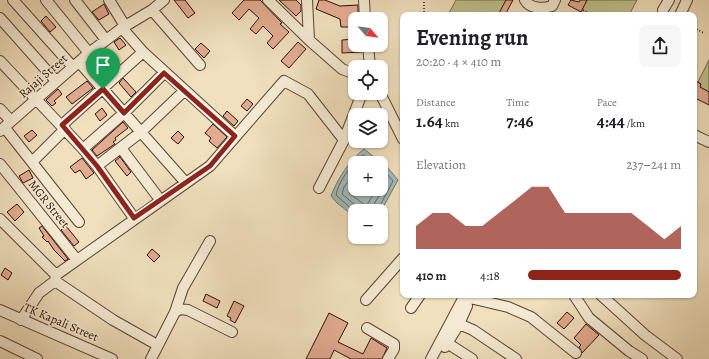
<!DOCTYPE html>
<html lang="en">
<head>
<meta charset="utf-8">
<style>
  :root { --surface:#fff; --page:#f6f6f6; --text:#202124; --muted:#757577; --accent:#8f2418 }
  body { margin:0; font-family:Alegreya,serif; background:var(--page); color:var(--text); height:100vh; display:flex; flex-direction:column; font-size:15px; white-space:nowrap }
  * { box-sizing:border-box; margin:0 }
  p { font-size:13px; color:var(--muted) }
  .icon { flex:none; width:22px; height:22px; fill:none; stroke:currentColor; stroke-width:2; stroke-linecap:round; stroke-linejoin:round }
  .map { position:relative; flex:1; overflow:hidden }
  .side { position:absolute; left:400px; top:12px; width:297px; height:286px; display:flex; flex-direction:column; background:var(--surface); border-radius:8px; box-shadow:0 1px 3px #0004 }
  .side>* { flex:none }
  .needle { width:26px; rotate:118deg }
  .fabs { position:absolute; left:348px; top:12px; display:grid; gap:8px }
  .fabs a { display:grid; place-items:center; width:40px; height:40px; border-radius:8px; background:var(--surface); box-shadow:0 1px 3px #0004; font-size:20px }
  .pin { position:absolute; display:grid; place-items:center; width:34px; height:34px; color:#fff; margin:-41px -17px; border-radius:50% 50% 50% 0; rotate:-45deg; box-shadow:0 0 4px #0007 }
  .pin .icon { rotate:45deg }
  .round { display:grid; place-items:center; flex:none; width:42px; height:42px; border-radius:8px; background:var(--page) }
  .head { display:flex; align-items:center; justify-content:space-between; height:68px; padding:0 16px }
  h1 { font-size:22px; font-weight:700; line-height:30px }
  .stats { display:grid; grid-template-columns:repeat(3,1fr); gap:6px; height:68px; padding:4px 16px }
  .stats div { display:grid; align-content:center }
  .stats b { font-size:17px; font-weight:700 }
  .stats small { font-size:11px; font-weight:400 }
  .stats p { font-size:11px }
  .chart { height:112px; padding:8px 16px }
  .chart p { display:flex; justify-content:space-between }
  .chart svg { width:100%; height:72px; margin-top:4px; fill:var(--accent); opacity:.7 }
  ul { padding:0 16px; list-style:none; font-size:13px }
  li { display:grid; grid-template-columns:64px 48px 1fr; align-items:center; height:30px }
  li i { height:10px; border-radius:5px; background:var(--accent) }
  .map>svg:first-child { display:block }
  .green { fill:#bec18e; stroke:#75684a }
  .water { fill:#9fbabc; stroke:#717673; fill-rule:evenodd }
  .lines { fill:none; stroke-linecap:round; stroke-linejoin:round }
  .shore { stroke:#666561; stroke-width:1 }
  .building { fill:#e2ac91; stroke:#2c1006 }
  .minor-casing { stroke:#5d4434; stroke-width:12 }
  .path { stroke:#2c1006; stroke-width:1.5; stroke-dasharray:1 2; stroke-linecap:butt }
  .minor { stroke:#f5ebd4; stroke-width:10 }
  .route-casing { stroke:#fff; stroke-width:8 }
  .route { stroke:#8f2418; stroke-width:5 }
  .labels { text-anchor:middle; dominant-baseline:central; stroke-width:3; stroke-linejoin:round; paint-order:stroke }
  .street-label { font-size:12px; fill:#2c1006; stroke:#f5ebd4 }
</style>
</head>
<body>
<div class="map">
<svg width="709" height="359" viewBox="0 0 709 359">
  <rect width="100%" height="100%" fill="#f0e0bd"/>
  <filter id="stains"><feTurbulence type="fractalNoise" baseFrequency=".005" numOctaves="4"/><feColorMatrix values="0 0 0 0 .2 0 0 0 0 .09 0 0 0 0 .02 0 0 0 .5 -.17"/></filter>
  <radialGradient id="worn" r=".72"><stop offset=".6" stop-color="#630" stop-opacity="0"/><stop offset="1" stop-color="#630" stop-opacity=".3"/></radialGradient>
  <path class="green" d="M456 0H506L498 15H448Z
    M587 0H637L629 15H579Z
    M709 60V92L700 87 701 84 698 82Z"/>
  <path class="water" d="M364 149 387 167 398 180 381 211H355V217L337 203 331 196C338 178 349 161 364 149ZM355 163H381V189H355Z"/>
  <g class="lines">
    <path class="shore" d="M355 171 344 187 342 194 362 211
      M355 182 349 193 365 205H367L376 189
      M372 211 373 206 387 182 381 174
      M377 211 393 181 381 167
      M355 212 336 195C338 182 352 163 363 155L376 163"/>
  </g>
  <path class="building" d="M174 0H185L195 13 188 18Z
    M244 0H260L282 23 280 24 289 32 273 49 267 43 273 36 263 26 256 34 250 29 259 18 249 9 239 20 232 13Z
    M279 0H296L301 5V11L296 16Z
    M319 0H325L340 6 358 5V19H355V27H341L340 19 316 9Z
    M506 0H513L505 15H498Z
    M571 0 579 2 580 0H587L581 12 568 5Z
    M104 4 109 14 99 20 92 12Z
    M46 16 56 27 50 32 41 21Z
    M120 38 126 45 119 50 114 42Z
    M355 39V45H362V52L342 53V40Z
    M298 42 306 49 289 68 281 61Z
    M201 43 210 51 204 58 195 49Z
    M123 78 136 92 131 97 119 83Z
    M694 80 701 84 700 87 709 92V105L695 98 694 99Z
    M87 81 93 88 72 104 66 97Z
    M58 89 62 94 54 101 56 103 52 106 46 100Z
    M247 99 253 104 247 111 241 106Z
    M102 108 107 115 100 121 95 114Z
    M227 111 238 121 234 126 223 116Z
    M123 122 128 128 115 138 116 140 113 142 115 144 97 156 92 150Z
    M213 124 227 137 217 148 209 141 211 138 205 133Z
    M32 130 37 135 29 142 24 136Z
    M178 131 184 137 178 144 171 138Z
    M120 157 131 172 127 176 115 161Z
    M82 158 94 173 86 179 80 170 75 173 70 167Z
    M29 170 33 178 23 183 19 176Z
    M17 204 24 212 15 221 7 212Z
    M42 226 68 259 65 261 54 250 48 241 47 242 42 237 44 236 39 228Z
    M66 226 79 242 74 246 61 230Z
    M152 249 160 256 154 262 147 255Z
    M5 268 12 273 8 280 1 275Z
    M206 294 220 301 217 308 203 301Z
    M234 301 244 306 235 323 230 320 231 318 227 316Z
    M567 312 574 318 564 329 557 323Z
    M329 313 348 323 338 342 363 354 371 338 387 348 382 359H351L334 350 330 359H306Z
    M586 324 599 335 582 353 579 347 581 345 574 338Z"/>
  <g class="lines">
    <defs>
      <path id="minor" d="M13 0 73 67
        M46 0 89 53
        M75 0 106 40
        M109 0 125 26
        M268 0 309 40 342 69 355 74
        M307 0 309 40
        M364 0 365 19
        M525 0C530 9 543 9 552 6L555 0
        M152 10 200 65
        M663 15V10L669 0
        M680 15 687 0
        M0 18 56 81
        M122 28 143 52 235 136
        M368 45 370 67
        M0 61 83 149 97 166 134 218
        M79 62 186 183
        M380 93 403 139
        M0 109 11 121
        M62 125 143 52
        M5 128 79 222
        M0 131 89 53 122 28 152 10 164 0
        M694 135 709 142
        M121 148 161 201
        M83 149 124 113 164 73
        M32 162 65 129
        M0 164 77 260
        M97 166 141 132 184 91
        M319 188 344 140 362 93
        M0 219 56 275
        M55 281 113 320 152 342
        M574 295 589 318 629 351 642 359
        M601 295 645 335 677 359
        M470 298 508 307 531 317 576 353
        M366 300 403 258
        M411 308 420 295
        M0 310 112 359
        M175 312 183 288 210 241
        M21 320 39 293 55 281 56 275 210 166 284 81 308 94 344 140
        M459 324 473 330 516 359
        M367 328 394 344V349L388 359
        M0 341 37 359
        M447 343 472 359
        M445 347 459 324 467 306
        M151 359 175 312 180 309 188 310 232 332
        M431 359 465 295"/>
    </defs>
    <use href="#minor" class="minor-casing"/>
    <path class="path" d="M583 10 592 15
      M424 15V0
      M694 28 704 33"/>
    <use href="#minor" class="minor"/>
  </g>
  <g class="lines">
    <defs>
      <path id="route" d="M164 73 235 136 210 166 134 218 97 166 62 125 103 89 124 113Z"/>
    </defs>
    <use href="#route" class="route-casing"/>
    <use href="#route" class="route"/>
  </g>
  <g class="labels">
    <g class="street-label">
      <text transform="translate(43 76) rotate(-41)">Rajaji Street</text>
      <text transform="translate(49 204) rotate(51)">MGR Street</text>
      <text transform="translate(61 322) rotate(23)">TK Kapali Street</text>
    </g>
  </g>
  <rect width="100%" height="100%" filter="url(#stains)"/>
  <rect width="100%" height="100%" fill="url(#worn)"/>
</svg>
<div class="fabs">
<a><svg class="needle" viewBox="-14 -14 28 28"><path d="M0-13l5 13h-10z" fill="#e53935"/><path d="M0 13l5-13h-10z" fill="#757577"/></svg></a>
<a><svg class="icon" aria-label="locate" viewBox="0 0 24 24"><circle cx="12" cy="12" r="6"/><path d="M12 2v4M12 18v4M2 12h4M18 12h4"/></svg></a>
<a><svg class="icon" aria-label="layers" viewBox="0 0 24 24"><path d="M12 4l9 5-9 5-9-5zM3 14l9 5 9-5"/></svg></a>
<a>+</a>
<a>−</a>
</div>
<div class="pin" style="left:103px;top:89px;background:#1e9e55"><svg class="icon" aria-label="arrive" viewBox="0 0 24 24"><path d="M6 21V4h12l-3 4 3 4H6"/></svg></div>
<section class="side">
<div class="head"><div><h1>Evening run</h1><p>20:20 · 4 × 410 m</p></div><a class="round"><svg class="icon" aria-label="share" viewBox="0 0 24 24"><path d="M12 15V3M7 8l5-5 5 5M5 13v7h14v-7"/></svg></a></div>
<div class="stats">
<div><p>Distance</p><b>1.64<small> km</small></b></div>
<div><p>Time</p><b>7:46</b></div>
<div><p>Pace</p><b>4:44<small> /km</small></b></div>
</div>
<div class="chart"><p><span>Elevation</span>237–241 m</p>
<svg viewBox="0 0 160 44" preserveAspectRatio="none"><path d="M0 44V30L10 22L20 22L30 30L40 30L50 22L60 14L70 6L80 6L90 22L100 22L110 22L120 22L130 22L140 30L150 38L160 30V44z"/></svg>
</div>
<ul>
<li><b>410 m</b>4:18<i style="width:100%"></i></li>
</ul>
</section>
</div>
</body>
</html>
